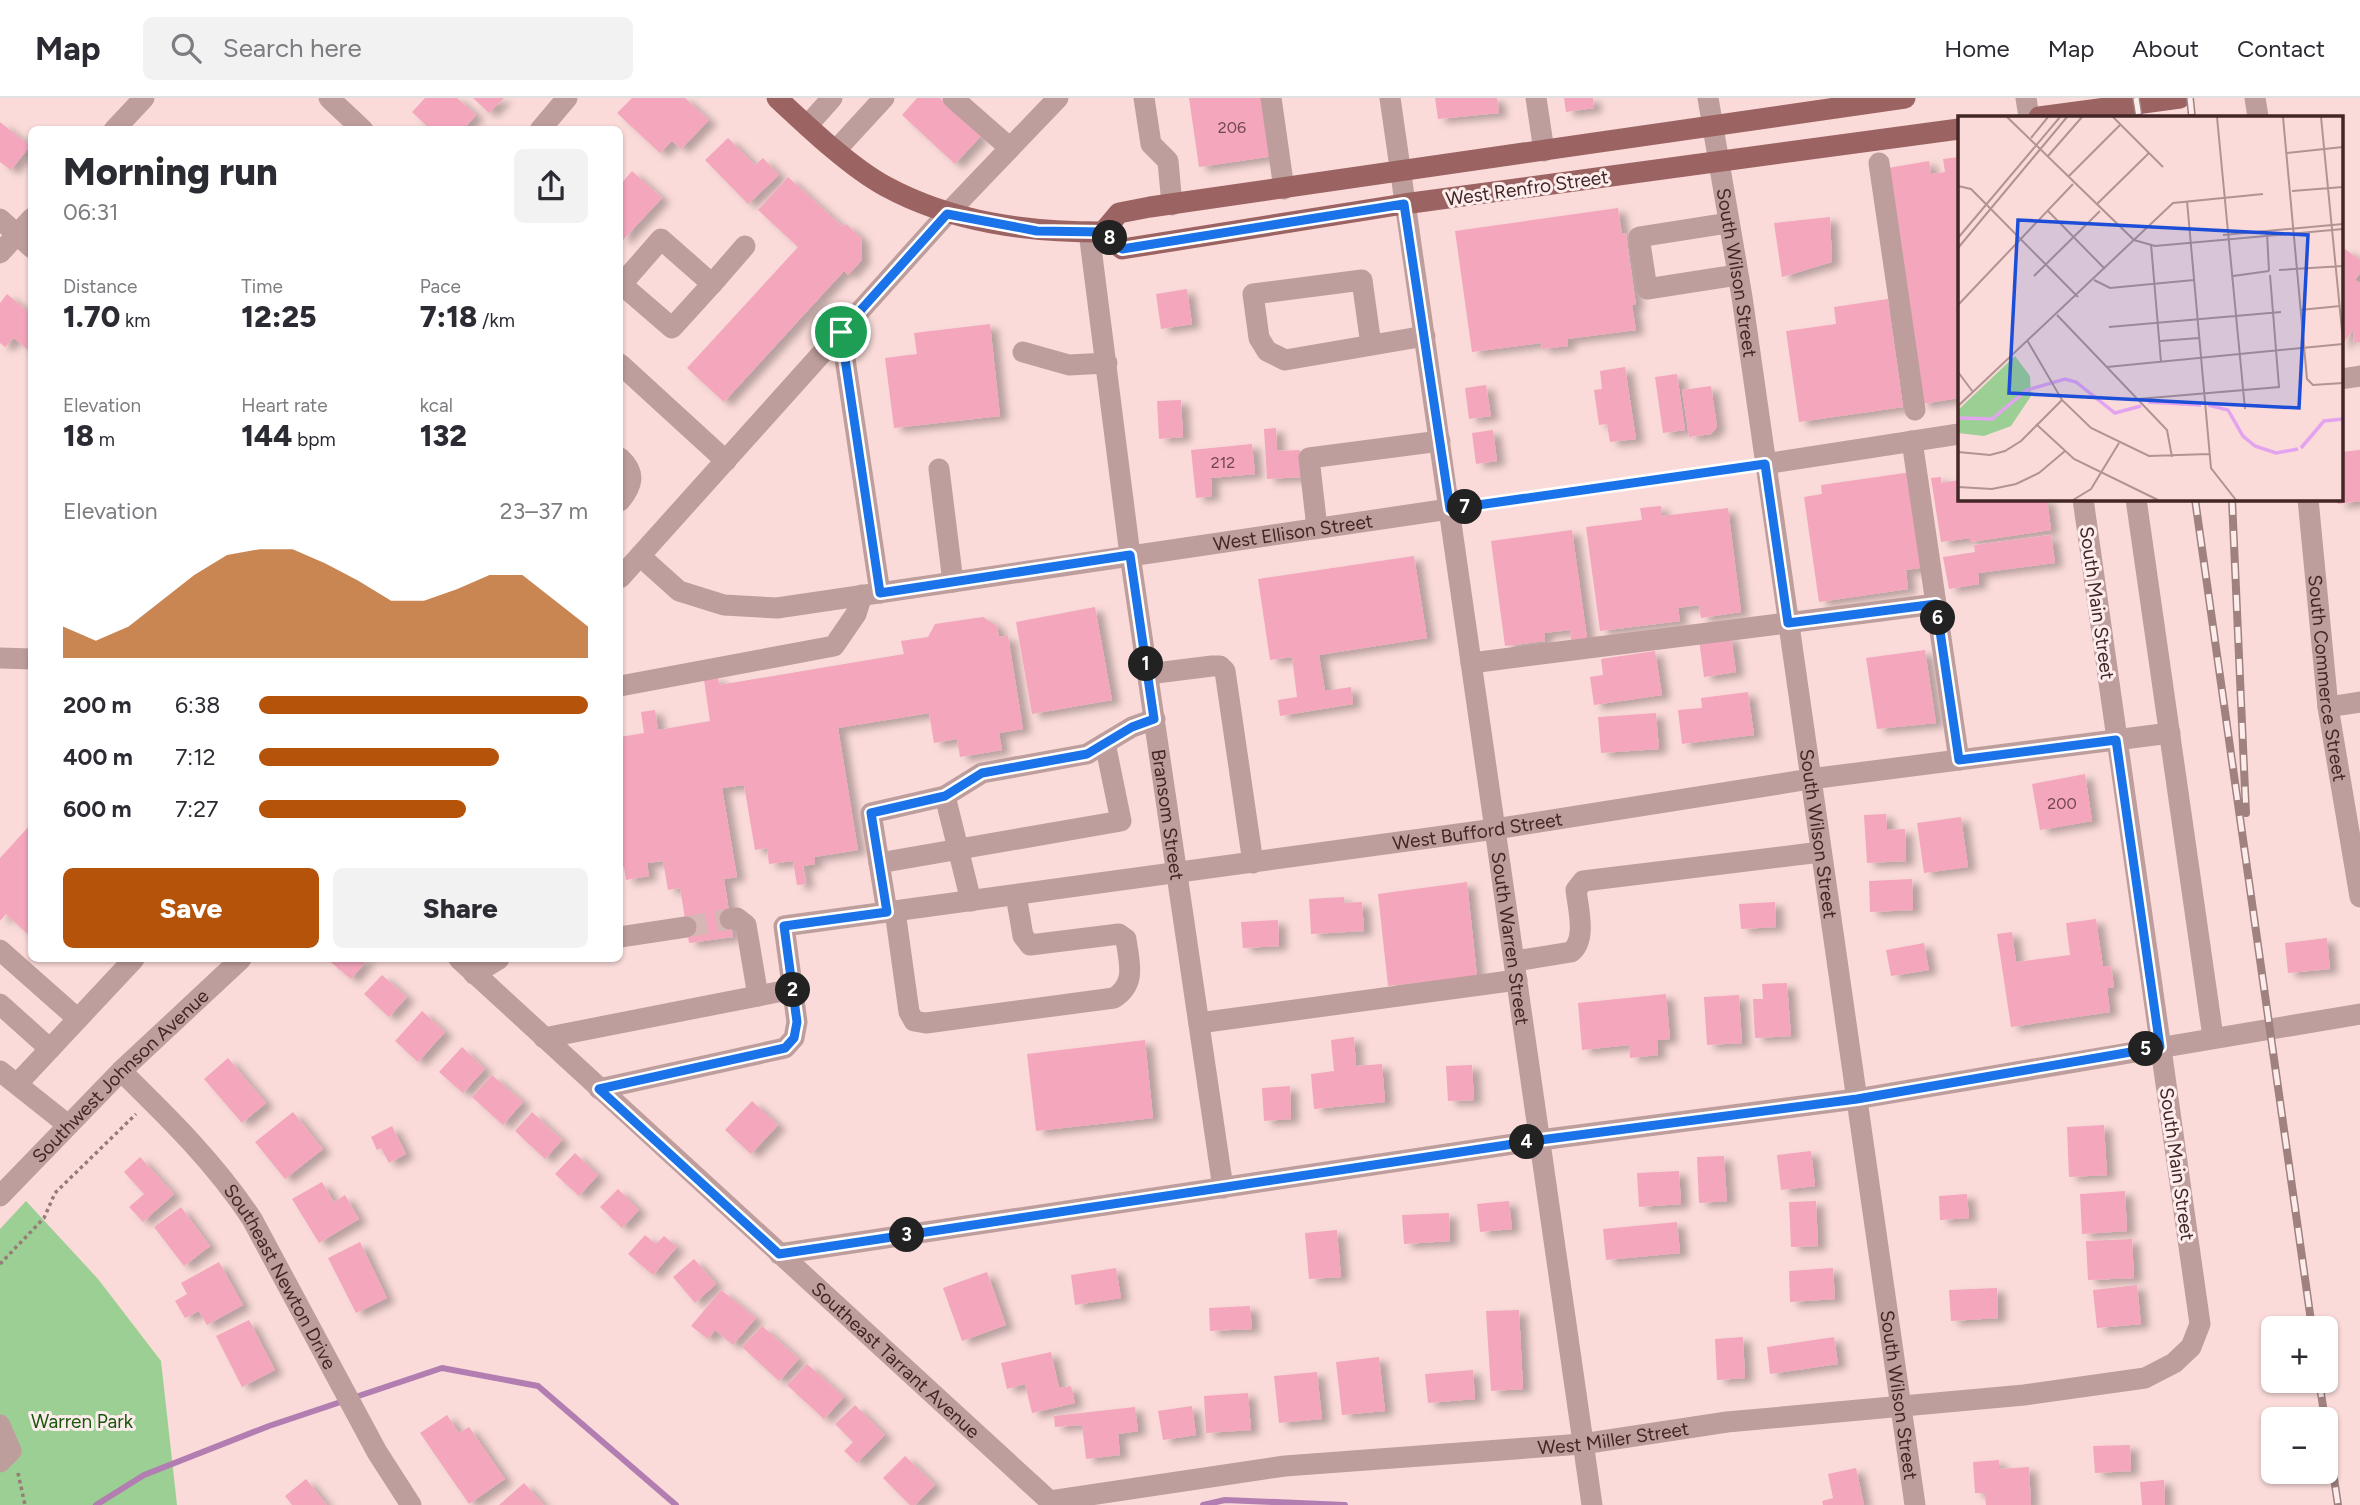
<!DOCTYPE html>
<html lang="en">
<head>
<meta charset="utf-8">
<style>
  :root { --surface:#fff; --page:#f2f2f3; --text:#2b2b33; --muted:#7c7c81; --line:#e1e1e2; --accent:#b45309 }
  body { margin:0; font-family:Figtree,sans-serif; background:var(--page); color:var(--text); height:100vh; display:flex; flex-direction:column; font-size:26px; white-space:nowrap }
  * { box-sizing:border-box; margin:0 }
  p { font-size:23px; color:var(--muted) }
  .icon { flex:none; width:38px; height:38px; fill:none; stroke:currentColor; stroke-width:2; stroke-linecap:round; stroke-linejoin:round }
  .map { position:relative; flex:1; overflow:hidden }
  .details { position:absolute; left:28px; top:28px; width:595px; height:836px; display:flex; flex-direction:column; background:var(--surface); border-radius:10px; box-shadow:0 2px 5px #0004 }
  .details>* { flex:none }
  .tools { position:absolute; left:2261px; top:1218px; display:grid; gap:14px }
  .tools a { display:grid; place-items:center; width:77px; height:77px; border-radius:10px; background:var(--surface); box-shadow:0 2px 5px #0004; font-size:35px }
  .pin { position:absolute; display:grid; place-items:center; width:60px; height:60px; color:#fff; margin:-30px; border:4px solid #fff; border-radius:50%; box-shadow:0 2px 7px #0007 }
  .km { position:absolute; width:35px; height:35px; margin:-18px; border-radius:50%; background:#222; color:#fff; font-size:19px; line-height:35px; text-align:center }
  .round { display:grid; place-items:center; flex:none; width:74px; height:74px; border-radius:10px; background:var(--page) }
  .head { display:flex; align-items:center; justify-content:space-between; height:119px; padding:0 35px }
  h1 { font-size:38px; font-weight:800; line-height:52px }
  .metrics { display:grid; grid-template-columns:repeat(3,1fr); gap:10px; height:119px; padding:7px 35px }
  .metrics div { display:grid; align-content:center }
  .metrics b { font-size:30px; font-weight:800 }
  .metrics small { font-size:19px; font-weight:400 }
  .metrics p { font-size:19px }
  .chart { height:196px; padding:14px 35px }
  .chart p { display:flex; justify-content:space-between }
  .chart svg { width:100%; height:126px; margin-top:7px; fill:var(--accent); opacity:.7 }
  .cta { display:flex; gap:14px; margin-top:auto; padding:14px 35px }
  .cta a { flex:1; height:80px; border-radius:10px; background:var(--accent); color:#fff; font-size:28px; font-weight:800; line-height:80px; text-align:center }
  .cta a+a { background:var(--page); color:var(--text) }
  ul { padding:0 35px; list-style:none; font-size:23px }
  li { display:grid; grid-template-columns:112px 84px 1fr; align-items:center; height:52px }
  li i { height:18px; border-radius:9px; background:var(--accent) }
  header { display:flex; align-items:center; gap:42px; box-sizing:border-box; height:98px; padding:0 35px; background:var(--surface); border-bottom:2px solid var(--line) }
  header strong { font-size:33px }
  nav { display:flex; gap:38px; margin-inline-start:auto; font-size:24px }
  .search { width:490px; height:63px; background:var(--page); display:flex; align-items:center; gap:18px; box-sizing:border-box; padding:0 24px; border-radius:10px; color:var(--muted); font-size:26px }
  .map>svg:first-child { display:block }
  .green { fill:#9ccf93 }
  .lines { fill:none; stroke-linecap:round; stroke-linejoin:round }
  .stream { stroke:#b27eb2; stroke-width:6 }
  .building { fill:#f4a6bc; filter:url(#shadow) }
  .minor-tunnel { stroke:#d5b7b5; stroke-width:21; stroke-dasharray:21 10; stroke-linecap:butt }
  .path { stroke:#987a79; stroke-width:3.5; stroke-dasharray:3.5 3.5; stroke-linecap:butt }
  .minor { stroke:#be9e9c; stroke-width:21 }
  .major { stroke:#9b6362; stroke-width:21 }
  .rail-casing { stroke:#9f8180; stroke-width:8 }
  .rail { stroke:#fceceb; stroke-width:5; stroke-dasharray:16; stroke-linecap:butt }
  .route-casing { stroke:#fff; stroke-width:14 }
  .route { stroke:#1a73e8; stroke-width:9 }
  .labels { text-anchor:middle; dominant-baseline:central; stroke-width:6; stroke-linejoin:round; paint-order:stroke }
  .number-label { font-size:16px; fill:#6f464c }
  .street-label { font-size:19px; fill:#432626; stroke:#fceceb }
  .park-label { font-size:19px; fill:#19560c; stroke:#fceceb }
  .inset-river { fill:none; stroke:#e2a4ee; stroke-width:3.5 }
  .inset-road { fill:none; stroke:#b19391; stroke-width:2 }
  .view { fill:#1d4ed8; fill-opacity:0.15; stroke:#1d4ed8; stroke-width:3.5 }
  .inset-edge { fill:none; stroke:#432626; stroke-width:3.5 }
</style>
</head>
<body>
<header>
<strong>Map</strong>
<div class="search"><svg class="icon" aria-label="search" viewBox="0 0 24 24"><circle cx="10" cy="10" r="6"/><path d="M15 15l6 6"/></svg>Search here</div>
<nav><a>Home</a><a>Map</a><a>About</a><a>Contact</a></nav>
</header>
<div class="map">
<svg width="2360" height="1407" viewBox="0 0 2360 1407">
  <defs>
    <filter id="shadow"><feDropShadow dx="8" dy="4.5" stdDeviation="3.5" flood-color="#0004"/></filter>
  </defs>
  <rect width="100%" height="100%" fill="#fadbd9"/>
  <path class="green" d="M26 1103 98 1181 161 1263 177 1407H0V1131Z"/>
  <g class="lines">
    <path class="stream" d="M96 1407 144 1377 269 1328 442 1270 538 1288 676 1407
      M1203 1407 1225 1402 1345 1407"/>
  </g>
  <path class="building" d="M425 0H457L476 17 463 32H431L412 14Z
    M473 0H504L489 15Z
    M632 0H685L709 22 681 51 672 43 660 55 617 15Z
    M917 0H940L981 38 955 66 902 17Z
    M1189 0H1265L1274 58 1199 69Z
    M1435 0H1497L1499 15 1438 21Z
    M1564 0H1593L1594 10 1566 14Z
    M0 24 30 48 11 72 0 64Z
    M728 40 755 67 763 60 779 77 748 106 705 62Z
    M1959 59V300L1921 306 1888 70 1929 63 1931 76 1945 74 1943 61Z
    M632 73 662 100 623 142 620 139V87Z
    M788 79 843 129 846 126 861 140 862 162 848 177 844 173 724 304 687 270 798 149 758 112Z
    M1618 110 1622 136 1626 135 1636 207H1632L1636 232 1567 241 1568 248 1542 251 1541 245 1472 254 1455 133Z
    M1830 119 1832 164 1782 179 1774 125Z
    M2345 151 2360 162V175L2355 182 2360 185V244H2354L2353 232 2341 248V156Z
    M1187 191 1192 226 1161 231 1156 196Z
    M7 196 32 217V255L14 240 5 249 0 245V205Z
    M1888 201 1903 309 1799 324 1786 233 1836 226 1834 209Z
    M990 226 1000 318 894 330 885 260 917 256 914 235Z
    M1625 269 1636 341 1610 344 1607 326 1599 327 1594 292 1602 291 1600 273Z
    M1677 276 1685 332 1663 335 1655 279Z
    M1486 287 1491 318 1469 321 1465 290Z
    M1711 288 1717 329 1711 336 1689 339 1682 292Z
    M1181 302 1183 339 1159 341 1157 303Z
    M1276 330 1277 353 1300 352 1301 379 1267 381 1264 331Z
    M1493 332 1497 363 1476 366 1472 335Z
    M1252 346 1255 376 1211 380 1212 398 1196 400 1191 352Z
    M2360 352V403L2338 406 2337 401H2341V354Z
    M1912 374 1926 469 1906 472 1908 491 1819 504 1804 399 1822 396 1821 387Z
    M1941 379V385L1959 382V401H2047L2051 432 1970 444V440L1941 444 1931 380Z
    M1661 408 1662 418 1728 410 1741 514 1701 520 1699 507 1678 510 1680 523 1600 533 1586 429 1642 422 1640 410Z
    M1572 432 1587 540 1571 542 1570 532 1544 535 1545 543 1505 548 1491 443Z
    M2051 437 2055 465 1978 475 1979 486 1949 491 1943 459 1975 454 1974 447Z
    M1414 458 1427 540 1319 557 1325 593 1351 589 1353 606 1280 618 1278 602 1297 599 1292 559 1270 562 1258 481Z
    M1095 509 1112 602 1032 616 1016 524Z
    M983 519 997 528 999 539 1008 538 1023 631 999 635 1002 652 960 659 957 641 934 645 929 615 838 630 858 752 814 759 815 766 803 768 806 786 797 787 793 763 769 766 767 750 755 752 744 687 722 690 737 779 724 781 733 839 689 845 680 790 668 792 663 763 647 765 649 778 626 782 624 769 620 770V639L644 635 641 614 655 612 658 632 710 623 704 582 718 579 719 587 904 556 901 543 928 539 935 526Z
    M1731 538 1736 574 1704 579 1699 542Z
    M1925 552 1936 625 1877 631 1866 560Z
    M1655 553 1662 597 1594 607 1590 579 1603 577 1601 561Z
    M1748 594 1754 637 1682 646 1678 612 1702 610 1701 600Z
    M1656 615 1659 651 1601 655 1598 619Z
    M2085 676 2092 723 2040 732 2032 686Z
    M1886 716 1887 732 1905 731 1906 763 1867 765 1864 717Z
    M1961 719 1968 769 1924 775 1917 725Z
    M32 725V840L6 816 0 823V760Z
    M1912 781 1913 812 1870 814 1869 783Z
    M1467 784 1477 878 1388 888 1378 796Z
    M1344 799V805L1362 804 1364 833 1311 836 1309 801Z
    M1775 804 1776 829 1741 831 1739 806Z
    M2096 821 2103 869 2111 868 2114 889 2107 890 2110 914 2011 929 1997 836 2012 834 2016 864 2070 857 2066 825Z
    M1278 822 1279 848 1243 850 1241 824Z
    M2327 840 2330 871 2288 875 2285 845Z
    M1924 845 1929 872 1891 878 1886 852Z
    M327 861H368L351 881Z
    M382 877 407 899 389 919 364 896Z
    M1787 885 1791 938 1755 940 1753 901H1763L1762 886Z
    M1666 896 1670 941 1657 942 1658 957 1630 960 1629 947 1582 952 1578 905Z
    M1739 897 1742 945 1707 947 1704 899Z
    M422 913 445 934 418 964 395 943Z
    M1354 939 1356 968 1382 966 1385 1004 1314 1011 1311 976 1334 973 1331 942Z
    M1145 942 1153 1020 1036 1033 1027 956Z
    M462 949 485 971 463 995 439 974Z
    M228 960 266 1005 242 1025 204 981Z
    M1472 967 1474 1002 1448 1003 1446 968Z
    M492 977 523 1004 503 1027 472 999Z
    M1290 988 1291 1021 1264 1023 1262 990Z
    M752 1003 778 1027 751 1056 725 1032Z
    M293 1014 323 1051 285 1081 255 1044Z
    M532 1014 562 1042 545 1061 515 1033Z
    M2104 1027 2107 1077 2069 1079 2067 1029Z
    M392 1028 406 1056 389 1065 381 1050 377 1052 371 1039Z
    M1811 1053 1815 1088 1781 1092 1777 1057Z
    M575 1055 598 1077 579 1098 555 1076Z
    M1724 1058 1727 1103 1699 1105 1697 1059Z
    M140 1059 174 1096 143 1124 129 1109 144 1096 124 1074Z
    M1679 1073 1681 1106 1639 1109 1637 1075Z
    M322 1084 334 1104 345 1097 359 1121 319 1145 292 1101Z
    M618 1091 639 1112 622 1130 600 1109Z
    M2125 1093 2127 1133 2082 1136 2080 1096Z
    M1967 1096 1969 1120 1940 1122 1939 1098Z
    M1509 1103 1512 1131 1480 1134 1477 1106Z
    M1816 1103 1818 1148 1791 1149 1789 1104Z
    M181 1109 210 1148 184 1168 154 1129Z
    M1449 1115 1450 1143 1404 1146 1402 1117Z
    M1677 1124 1680 1155 1606 1162 1603 1131Z
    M1337 1132 1341 1179 1309 1181 1305 1135Z
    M645 1137 656 1146 664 1138 677 1149 653 1177 628 1156Z
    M2132 1141 2134 1180 2088 1182 2086 1143Z
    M360 1144 387 1200 356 1215 328 1160Z
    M694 1161 716 1186 695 1205 673 1179Z
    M219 1164 243 1207 207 1227 199 1213 185 1220 175 1203 187 1196 181 1185Z
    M1116 1170 1121 1200 1075 1207 1071 1177Z
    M1833 1170 1835 1201 1790 1204 1789 1173Z
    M987 1174 1006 1227 962 1243 943 1190Z
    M2137 1187 2141 1226 2097 1230 2093 1192Z
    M1997 1190 1998 1220 1951 1223 1949 1192Z
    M721 1192 756 1220 733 1247 715 1232 708 1241 691 1228Z
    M1250 1208 1252 1231 1210 1233 1209 1210Z
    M1519 1212 1523 1291 1491 1293 1486 1213Z
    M249 1222 275 1272 242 1289 216 1238Z
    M762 1228 799 1261 779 1283 742 1249Z
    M1743 1239 1745 1280 1717 1282 1715 1241Z
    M1834 1239 1838 1266 1770 1276 1767 1249Z
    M1051 1254 1059 1290 1071 1288 1075 1305 1032 1315 1025 1286 1007 1291 1001 1265Z
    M1379 1259 1385 1313 1342 1317 1336 1264Z
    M807 1266 844 1299 824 1321 787 1287Z
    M1473 1272 1475 1301 1428 1305 1425 1276Z
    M1317 1274 1322 1321 1279 1325 1274 1278Z
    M1248 1295 1251 1332 1206 1335 1204 1298Z
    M855 1307 885 1337 857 1365 844 1353 853 1344 835 1326Z
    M1192 1308 1196 1337 1163 1342 1158 1313Z
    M1135 1309 1138 1333 1118 1336 1120 1357 1086 1361 1082 1327 1055 1329 1054 1318Z
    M447 1317 459 1335 469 1329 505 1381 469 1406 420 1335Z
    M2130 1347 2131 1373 2095 1375 2093 1348Z
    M905 1358 935 1387 915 1407H910L883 1380Z
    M1999 1362V1371L2029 1369 2031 1407H1986L1985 1395H1975L1973 1364Z
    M1856 1370 1864 1407H1823L1822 1403 1833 1400 1828 1376Z
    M306 1381 327 1407H292L285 1398Z
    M2164 1382 2165 1407H2142L2140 1384Z
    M524 1385 544 1407H499Z"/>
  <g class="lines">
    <path class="minor-tunnel" d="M686 829 730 821"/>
    <path class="path" d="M1469 408 1745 368
      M0 1166 44 1120 55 1095 136 1016
      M18 1375 25 1407"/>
    <g class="minor">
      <path d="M329 0 363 32"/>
      <path d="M953 0 1010 50"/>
      <path d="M1144 0 1151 46 1168 63 1172 107"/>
      <path d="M1271 0 1284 91"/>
      <path id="s1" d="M1390 0 1592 1407"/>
      <path d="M1536 0 1544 53"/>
      <path id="s2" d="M1708 0 1742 199 1915 1407"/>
      <path d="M2026 0 2029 19"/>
      <path d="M2255 0 2258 19"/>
      <path d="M807 28 832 0"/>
      <path d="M114 32 144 0"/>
      <path d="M540 32 567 0"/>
      <path d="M837 51 884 0"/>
      <path d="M1879 65 1915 312"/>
      <path d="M0 121 32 150"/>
      <path d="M1728 125 1639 139 1647 191 1737 177"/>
      <path id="s3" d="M1089 134 1130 457 1223 1090"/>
      <path d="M0 155 32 120"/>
      <path d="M712 186 745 148"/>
      <path d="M620 188 661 141 712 186 672 230 621 186"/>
      <path d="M841 234 880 495"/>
      <path d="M1371 247 1362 182 1253 196 1259 240 1267 253 1285 262 1425 238"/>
      <path d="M1023 254 1069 267 1107 265"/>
      <path d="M620 266 726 363"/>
      <path d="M2341 281 2360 278"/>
      <path d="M1912 343 1959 662"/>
      <path d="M620 360C636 375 633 387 620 403"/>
      <path d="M1765 366 1959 336"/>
      <path d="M939 371 953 484"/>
      <path d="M2136 401 2213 939"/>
      <path id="s4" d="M2308 401 2328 609 2360 799"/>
      <path d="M1317 430 1309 360 1440 343"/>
      <path id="s5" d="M640 458 679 493 724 507 777 510 1449 411"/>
      <path d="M620 480 947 116 1058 0"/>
      <path d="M0 560 32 561"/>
      <path d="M1471 565 1936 506"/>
      <path d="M1148 576 1212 568H1220L1225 573 1253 765"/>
      <path d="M620 588 834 548 856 516 862 497"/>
      <path d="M2328 609 2360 604"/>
      <path d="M945 698 971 803"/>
      <path d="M879 765 1121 723 1105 645"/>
      <path d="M895 813 909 914 914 923 926 925 1114 900C1137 885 1129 865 1126 841L1119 836 1030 847 1023 838 1016 797"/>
      <path d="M887 814 871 715 945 698 982 675 1087 656 1132 629 1155 621"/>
      <path d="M730 821 737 820 746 827 758 898"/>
      <path d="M620 839 686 829"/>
      <path d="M0 852 78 921"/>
      <path id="s6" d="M459 861 1054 1407"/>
      <path d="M1515 863 1571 854C1587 842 1578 810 1576 792L1583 783 1821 754"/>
      <path d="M474 876 499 861"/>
      <path d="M0 906 50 951"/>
      <path d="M1199 925 1517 882"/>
      <path d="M544 940 793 891"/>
      <path d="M0 973 68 1027"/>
      <path id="s7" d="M121 973C169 1020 215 1065 252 1121L377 1354 411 1407"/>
      <path d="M18 985 134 861"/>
      <path id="s8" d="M599 991 785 950 794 940 797 924 784 828 1495 731 1810 681 2170 635"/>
      <path id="s9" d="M0 1098 121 973 241 861"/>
      <path d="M779 1156 1540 1042 1856 1001 2360 916"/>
      <path d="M0 1327 11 1353 0 1364"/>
      <path id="s10" d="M1050 1403 1285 1368 1582 1346 1727 1324 2024 1297 2145 1280 2174 1265 2191 1249 2200 1226 2083 401"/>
    </g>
    <path class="major" d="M777 0C807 28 850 69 885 88 953 125 1028 134 1103 134L1122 151 1404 106 1959 31
      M2039 19 2180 0
      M1103 134 1119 115 1150 109 1905 0"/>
    <defs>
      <path id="rail" d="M2136 0 2139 19
        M2190 0 2192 19
        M2195 401 2312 1230
        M2232 401 2246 715
        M2319 1283 2325 1321
        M2326 1326 2338 1407"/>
    </defs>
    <use href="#rail" class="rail-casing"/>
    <use href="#rail" class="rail"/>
  </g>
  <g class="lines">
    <defs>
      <path id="route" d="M1404 106 1450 411 1765 366 1788 525 1936 506 1959 662 2116 642 2160 949 1857 1001 1540 1042 779 1156 599 991 785 950 794 940 797 924 784 828 887 814 871 715 945 698 982 675 1087 656 1132 629 1154 621 1130 457 880 495 841 234 947 116 1037 133 1103 134 1122 151Z"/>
    </defs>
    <use href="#route" class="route-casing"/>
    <use href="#route" class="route"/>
  </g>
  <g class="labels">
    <g class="number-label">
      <text x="1232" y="29">206</text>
      <text x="1223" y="364">212</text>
      <text x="2062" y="705">200</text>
    </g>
    <g class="street-label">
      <text transform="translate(1527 90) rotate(-8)">West Renfro Street</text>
      <text stroke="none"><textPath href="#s2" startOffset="177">South Wilson Street</textPath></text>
      <text stroke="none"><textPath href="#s5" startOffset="674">West Ellison Street</textPath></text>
      <text transform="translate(2097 505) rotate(82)">South Main Street</text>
      <text stroke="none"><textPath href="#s4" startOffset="180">South Commerce Street</textPath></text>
      <text stroke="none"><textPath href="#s3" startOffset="588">Bransom Street</textPath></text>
      <text stroke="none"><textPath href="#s8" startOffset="1017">West Bufford Street</textPath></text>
      <text stroke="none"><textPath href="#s2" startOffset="744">South Wilson Street</textPath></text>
      <text stroke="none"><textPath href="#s1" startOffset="849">South Warren Street</textPath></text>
      <text stroke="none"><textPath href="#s9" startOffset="170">Southwest Johnson Avenue</textPath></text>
      <text transform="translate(2177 1066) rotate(82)">South Main Street</text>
      <text stroke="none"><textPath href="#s7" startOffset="262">Southeast Newton Drive</textPath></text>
      <text stroke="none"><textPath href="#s6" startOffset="593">Southeast Tarrant Avenue</textPath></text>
      <text stroke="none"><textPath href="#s2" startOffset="1311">South Wilson Street</textPath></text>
      <text stroke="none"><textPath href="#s10" startOffset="567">West Miller Street</textPath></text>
    </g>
    <g class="park-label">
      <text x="82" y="1323">Warren Park</text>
    </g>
  </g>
  <g transform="translate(1958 18)">
    <rect width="385" height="385" fill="#fadbd9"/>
    <path d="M57 240 72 260 73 280 53 310 26 320 0 317V294Z" fill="#9ccf93"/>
    <path class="inset-river" d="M190 286 243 289M250 289 270 294 285 320 297 330 318 337 340 333M0 302 34 303 69 274 107 263 118 266 157 297 183 290M343 332 366 305 385 303"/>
    <path class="inset-road" d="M49 1 176 124 197 130 385 113M155 1 205 51M259 1 287 293M325 1 349 263 355 269 385 267M363 1 385 225M73 22 90 1M329 37 385 31M90 40 124 1M110 61 162 9M0 70 13 73 120 181M334 75 385 71M229 85 253 352 278 384M139 88 191 37M89 94 147 153M309 117 311 155M265 119 385 108M0 122 102 1M193 128 203 246M0 132 109 1M321 154 385 150M76 160 142 95M275 160 311 155M136 164 152 172 236 164M0 189 115 68M342 194 382 190M99 199 209 314 214 341M151 211 323 196M69 224 104 284 133 312 191 340 251 338M202 225 241 222M149 251 385 228M0 256 15 276M180 283 321 271 312 159M0 290 215 87 305 78M78 308 116 343 200 384M0 336 32 339 47 335 63 325 104 284M0 371 34 373 58 368 81 357 107 335M115 384 133 373 161 327"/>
    <path class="view" d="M60 104 350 119 341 292 51 277Z"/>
    <rect width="385" height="385" class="inset-edge"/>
  </g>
</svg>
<div class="tools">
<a>+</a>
<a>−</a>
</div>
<div class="pin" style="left:841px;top:234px;background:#1e9e55"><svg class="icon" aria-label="arrive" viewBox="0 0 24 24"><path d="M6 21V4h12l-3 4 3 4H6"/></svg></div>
<b class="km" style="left:1146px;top:566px">1</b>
<b class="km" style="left:793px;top:892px">2</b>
<b class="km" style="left:907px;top:1137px">3</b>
<b class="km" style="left:1527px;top:1044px">4</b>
<b class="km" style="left:2146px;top:951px">5</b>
<b class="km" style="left:1938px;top:520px">6</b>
<b class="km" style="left:1465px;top:409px">7</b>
<b class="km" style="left:1110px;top:140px">8</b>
<section class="details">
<div class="head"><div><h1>Morning run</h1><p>06:31</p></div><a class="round"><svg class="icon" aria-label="share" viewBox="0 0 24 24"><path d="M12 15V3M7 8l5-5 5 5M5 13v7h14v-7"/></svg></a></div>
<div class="metrics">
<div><p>Distance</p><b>1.70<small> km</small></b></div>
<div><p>Time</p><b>12:25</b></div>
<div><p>Pace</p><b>7:18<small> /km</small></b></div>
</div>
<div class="metrics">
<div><p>Elevation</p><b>18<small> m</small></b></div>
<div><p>Heart rate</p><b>144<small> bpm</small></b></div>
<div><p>kcal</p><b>132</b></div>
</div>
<div class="chart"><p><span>Elevation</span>23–37 m</p>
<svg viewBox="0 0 160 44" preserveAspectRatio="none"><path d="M0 44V33L10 38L20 33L30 24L40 15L50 8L60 6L70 6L80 11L90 17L100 24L110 24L120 20L130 15L140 15L150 24L160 33V44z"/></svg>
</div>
<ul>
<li><b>200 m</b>6:38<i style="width:100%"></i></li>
<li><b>400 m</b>7:12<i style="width:73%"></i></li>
<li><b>600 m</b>7:27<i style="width:63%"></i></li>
</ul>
<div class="cta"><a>Save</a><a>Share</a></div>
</section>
</div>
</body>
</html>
